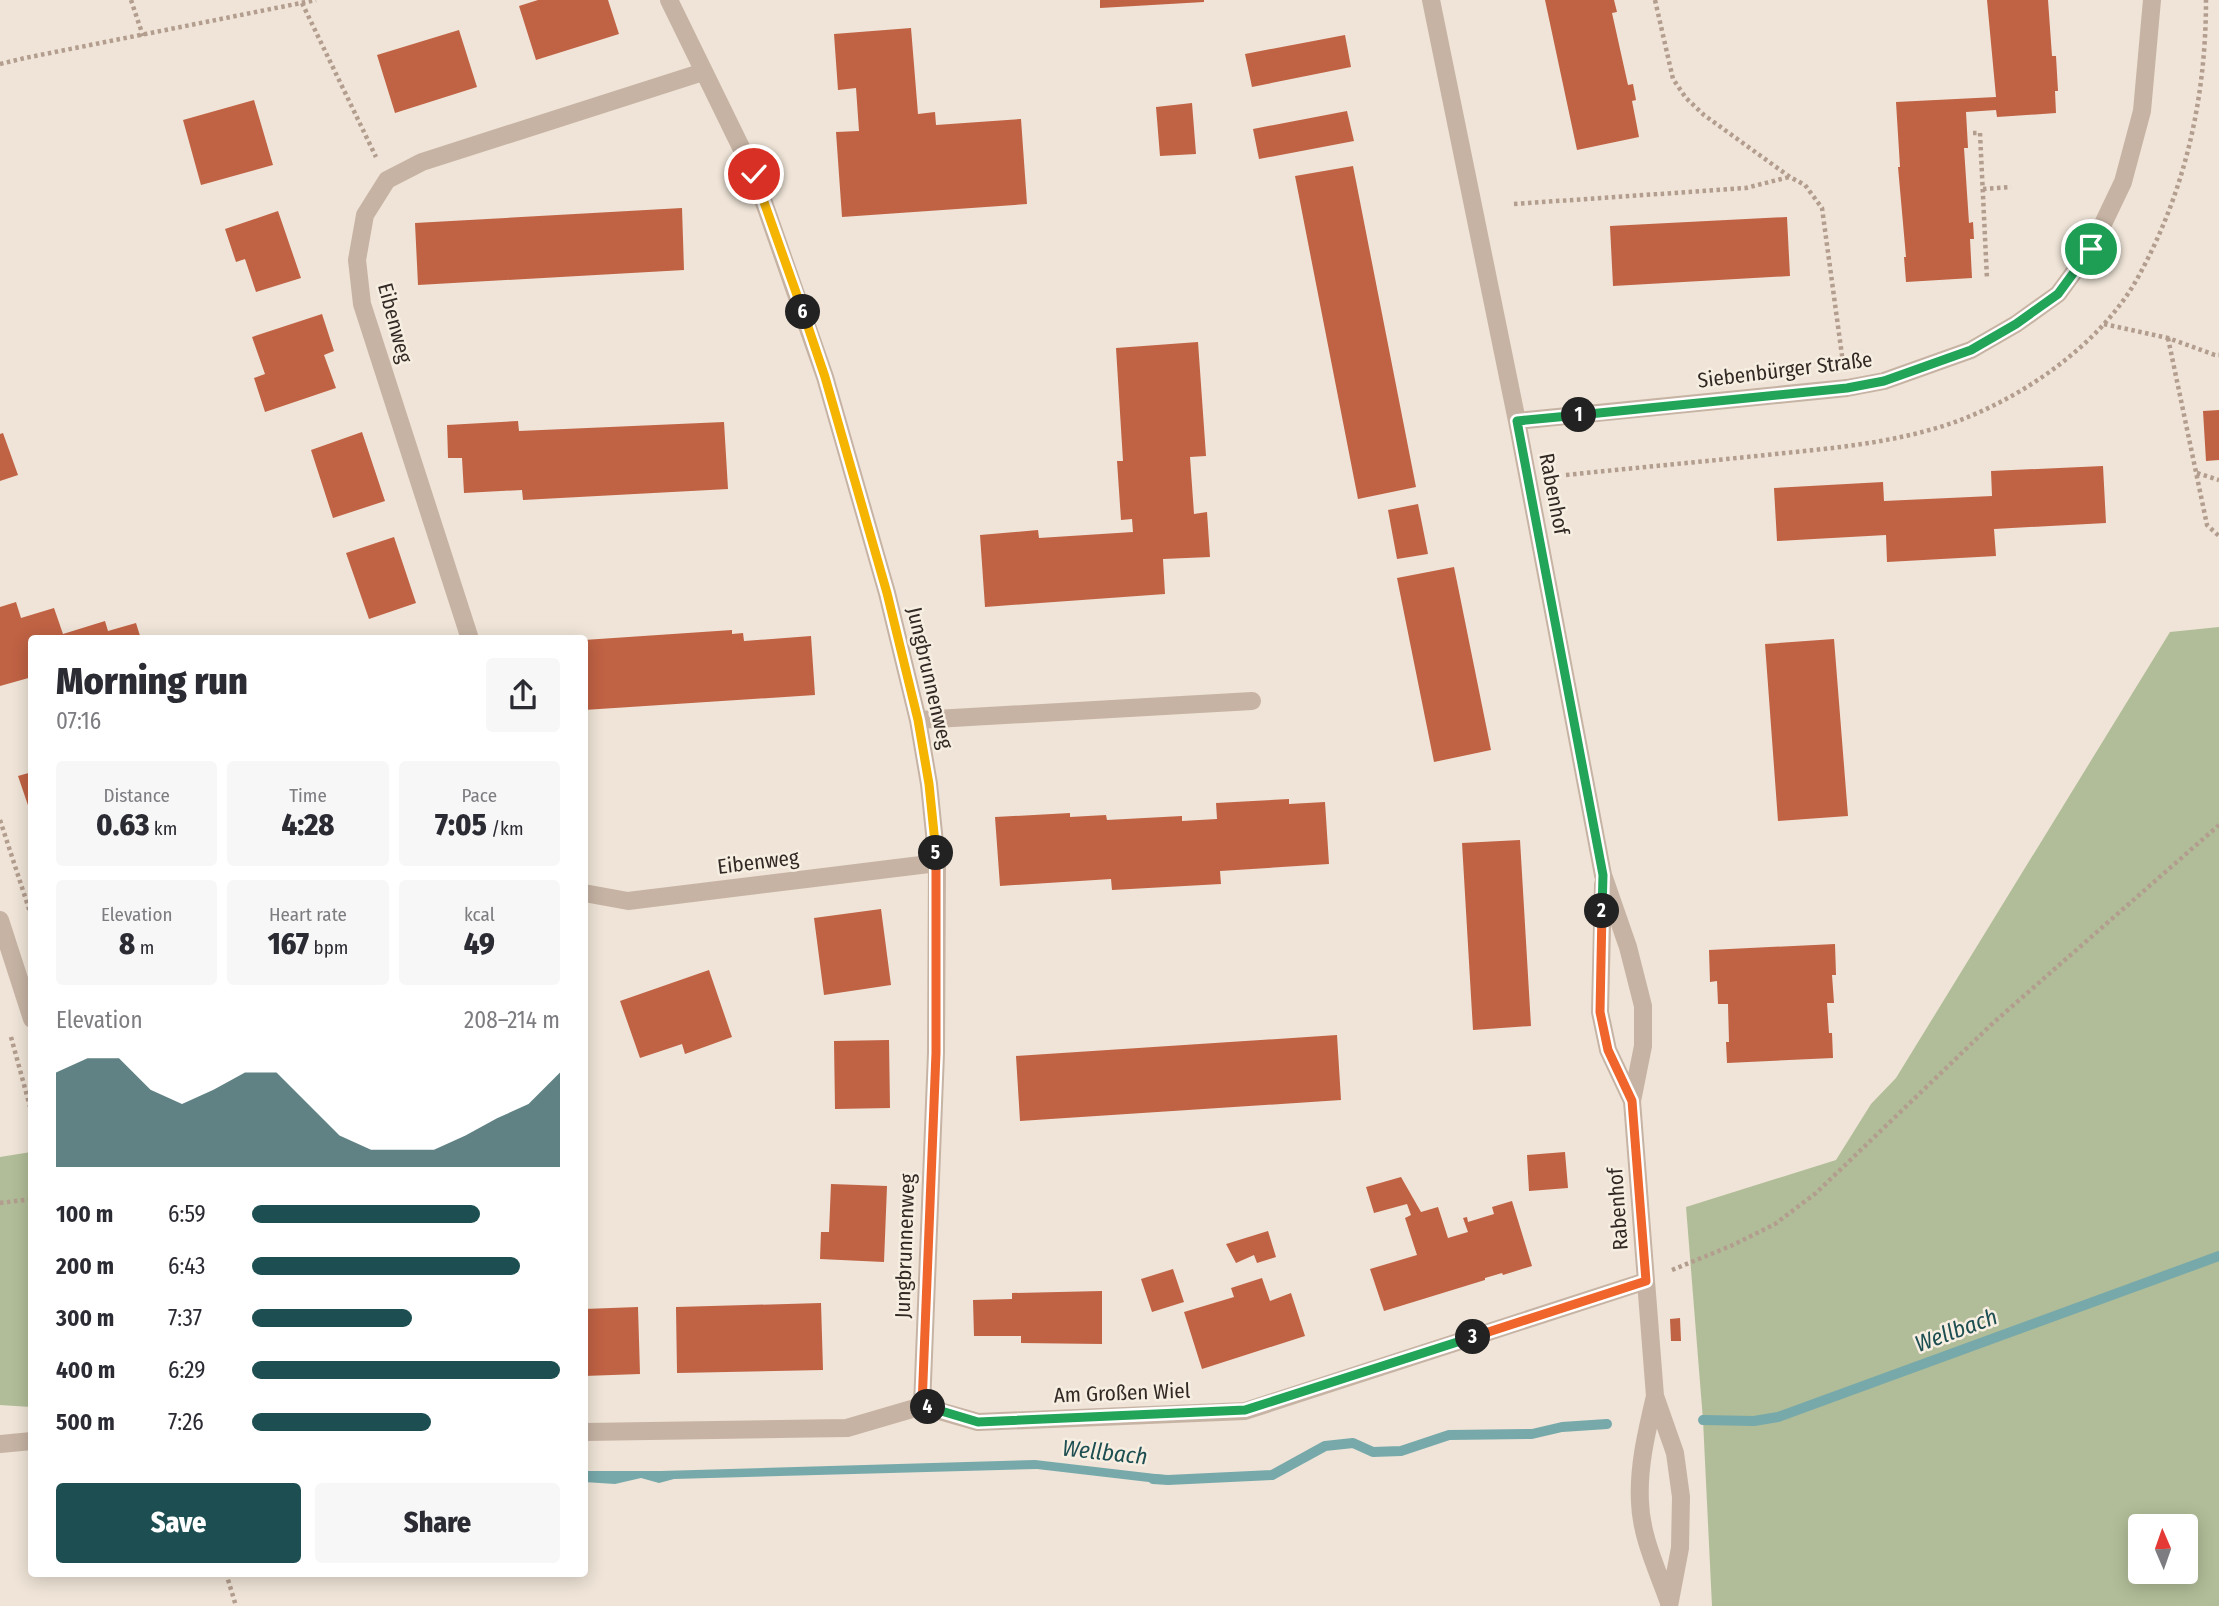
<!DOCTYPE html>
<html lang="en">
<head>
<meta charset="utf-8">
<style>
  :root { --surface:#fff; --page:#f7f7f7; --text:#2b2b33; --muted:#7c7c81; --accent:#1d4e51 }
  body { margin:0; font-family:"Fira Sans Condensed",sans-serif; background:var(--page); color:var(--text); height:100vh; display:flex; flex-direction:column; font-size:26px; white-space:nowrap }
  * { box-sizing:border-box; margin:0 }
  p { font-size:23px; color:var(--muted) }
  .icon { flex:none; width:38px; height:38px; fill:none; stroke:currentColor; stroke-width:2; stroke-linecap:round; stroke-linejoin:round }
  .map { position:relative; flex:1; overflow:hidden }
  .side { position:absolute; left:28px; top:635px; width:560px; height:942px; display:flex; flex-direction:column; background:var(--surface); border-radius:7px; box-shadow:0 4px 18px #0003 }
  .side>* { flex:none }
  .needle { width:46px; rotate:358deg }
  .tools { position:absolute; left:2128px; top:1514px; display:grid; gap:14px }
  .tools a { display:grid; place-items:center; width:70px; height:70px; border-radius:7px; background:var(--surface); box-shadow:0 4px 18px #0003; font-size:35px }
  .pin { position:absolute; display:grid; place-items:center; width:60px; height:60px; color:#fff; margin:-30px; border:4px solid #fff; border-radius:50%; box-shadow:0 2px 7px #0007 }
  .km { position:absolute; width:35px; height:35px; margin:-18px; border-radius:50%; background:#222; color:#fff; font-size:19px; line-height:35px; text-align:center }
  .round { display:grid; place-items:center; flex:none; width:74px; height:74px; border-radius:7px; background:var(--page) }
  .overview { display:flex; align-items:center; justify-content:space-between; height:119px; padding:0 28px }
  h1 { font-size:38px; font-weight:800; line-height:52px }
  .figures { display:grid; grid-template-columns:repeat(3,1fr); gap:10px; height:119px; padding:7px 28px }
  .figures div { display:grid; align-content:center; border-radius:7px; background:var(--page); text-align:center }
  .figures b { font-size:30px; font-weight:800 }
  .figures small { font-size:19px; font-weight:400 }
  .figures p { font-size:19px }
  .chart { height:196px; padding:14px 28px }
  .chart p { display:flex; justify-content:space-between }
  .chart svg { width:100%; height:126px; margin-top:7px; fill:var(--accent); opacity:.7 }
  .action { display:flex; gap:14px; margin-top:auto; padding:14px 28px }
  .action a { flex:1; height:80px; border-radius:7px; background:var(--accent); color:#fff; font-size:28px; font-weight:800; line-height:80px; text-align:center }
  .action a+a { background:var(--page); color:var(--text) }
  ul { padding:0 28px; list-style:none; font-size:23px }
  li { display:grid; grid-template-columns:112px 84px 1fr; align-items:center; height:52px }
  li i { height:18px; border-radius:9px; background:var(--accent) }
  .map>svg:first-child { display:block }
  .green { fill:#b1bd98; fill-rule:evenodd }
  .water { fill:#77a9ab }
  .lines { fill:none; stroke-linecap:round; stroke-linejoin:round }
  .stream { stroke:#77a9ab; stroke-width:10 }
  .building { fill:#c06244 }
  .path { stroke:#b29d8e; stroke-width:4.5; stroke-dasharray:3.5 3.5; stroke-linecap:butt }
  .minor { stroke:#c6b3a4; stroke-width:18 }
  .split-1-casing { stroke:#fff; stroke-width:14 }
  .split-2-casing { stroke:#fff; stroke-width:14 }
  .split-3-casing { stroke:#fff; stroke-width:14 }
  .split-4-casing { stroke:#fff; stroke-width:14 }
  .split-5-casing { stroke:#fff; stroke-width:14 }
  .split-6-casing { stroke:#fff; stroke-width:14 }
  .split-7-casing { stroke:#fff; stroke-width:14 }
  .split-1 { stroke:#22a559; stroke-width:9 }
  .split-2 { stroke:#22a559; stroke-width:9 }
  .split-3 { stroke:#f0652b; stroke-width:9 }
  .split-4 { stroke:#22a559; stroke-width:9 }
  .split-5 { stroke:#f0652b; stroke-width:9 }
  .split-6 { stroke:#f5b400; stroke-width:9 }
  .split-7 { stroke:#f5b400; stroke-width:9 }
  .labels { text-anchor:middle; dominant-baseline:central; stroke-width:5; stroke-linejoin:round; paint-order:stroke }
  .street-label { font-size:21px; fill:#322925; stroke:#f7eee2 }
  .water-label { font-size:23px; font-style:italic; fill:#1d4e51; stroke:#f7eee2 }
</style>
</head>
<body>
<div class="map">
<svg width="2219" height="1606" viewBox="0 0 2219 1606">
  <rect width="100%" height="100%" fill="#efe4d7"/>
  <path class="green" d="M2219 627V1606H1712L1703 1420 1686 1207 1836 1160 1871 1104 1896 1078 2170 632ZM2186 1526V1572H2140V1526Z
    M31 1152V1407L0 1405V1157Z"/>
  <path class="water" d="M1035 1460 1164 1475 1166 1484 1037 1469 674 1479 659 1483 641 1478 615 1484 584 1482 585 1471H661Z"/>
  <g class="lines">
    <path class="stream" d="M1703 1420 1754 1421 1778 1417 2219 1256
      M1153 1479 1168 1480 1272 1475 1325 1446 1353 1443 1373 1452 1401 1451 1449 1435 1532 1434 1562 1427 1607 1424"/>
  </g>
  <path class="building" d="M538 0H608L619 34 536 60 519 6Z
    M1100 0H1204V2L1100 8Z
    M1545 0H1614L1617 12 1612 13 1628 85 1633 84 1636 100 1632 101 1639 137 1577 150Z
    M1987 0H2048L2052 56H2056L2058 91H2055L2056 113 1997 117 1996 110 1966 112 1968 148H1964L1969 223 1973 222 1974 239H1970L1972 278 1906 282 1904 257H1906L1898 167H1900L1896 102 1996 97Z
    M911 28 918 114 935 112 936 125 1021 119 1027 204 842 217 836 132 859 131 856 88 838 90 834 34Z
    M459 30 477 87 395 113 377 55Z
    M1345 35 1351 67 1252 87 1245 54Z
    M254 100 273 165 201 185 183 120Z
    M1192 103 1196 154 1160 156 1156 107Z
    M1347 111 1354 141 1259 159 1253 129Z
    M1353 166 1416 487 1358 499 1295 176Z
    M682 208 684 270 418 285 415 223Z
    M278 211 301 278 256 292 245 259 236 262 225 229Z
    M1787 217 1790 276 1613 286 1610 226Z
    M322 314 334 351 324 355 336 388 265 412 254 378 265 374 252 337Z
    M1198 342 1206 456 1190 457 1194 514 1207 512 1210 557 1163 559 1165 594 985 607 980 535 1038 530 1039 538 1133 532 1132 519 1121 520 1117 461H1123L1116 348Z
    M2219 410V460L2206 461 2203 411Z
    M518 421 519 431 724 422 728 489 523 500 522 490 464 493 462 458H448L447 425Z
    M362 432 385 501 333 518 311 450Z
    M3 433 18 475 0 481V434Z
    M2103 466 2106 523 1994 529 1996 556 1887 562 1886 535 1777 541 1774 488 1883 482 1884 501 1992 496 1991 471Z
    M1418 504 1428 554 1397 559 1388 510Z
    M394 537 416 603 369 619 346 553Z
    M1454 567 1491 750 1434 762 1397 578Z
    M16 602 21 618 54 608 63 634 105 621 108 631 136 623 141 639H32V677L0 686V607Z
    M732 630V634L743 633 744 641 811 636 815 695 584 710V640Z
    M1834 639 1848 816 1778 821 1765 644Z
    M32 772V814H31L18 776Z
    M1289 799V804L1325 802 1329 864 1220 871 1221 884 1112 890 1111 879 1000 886 995 817 1070 813V817L1106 815 1107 820 1182 816V821L1217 819 1216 803Z
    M1520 840 1531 1026 1473 1030 1462 843Z
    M881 909 891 985 824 995 814 918Z
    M1835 944 1836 975H1832L1834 1003H1827L1829 1033H1832L1833 1058 1727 1063 1726 1042H1729L1728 1004H1718L1717 981 1710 982 1709 950Z
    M709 970 732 1037 685 1054 682 1044 640 1058 620 1001Z
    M1337 1035 1341 1100 1020 1121 1016 1056Z
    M889 1040 890 1108 835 1109 834 1041Z
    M1565 1152 1568 1188 1529 1191 1527 1155Z
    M1401 1177 1421 1212 1438 1207 1448 1238 1468 1232 1463 1218 1467 1217 1468 1222 1494 1214 1492 1207 1512 1201 1532 1266 1503 1275 1502 1273 1485 1278V1280L1384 1311 1370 1269 1417 1255 1405 1218 1411 1215 1407 1204 1374 1213 1366 1187Z
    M831 1184 887 1186 884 1262 820 1259 821 1232H829Z
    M1268 1231 1276 1257 1257 1263 1254 1255 1236 1263 1226 1244Z
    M1173 1269 1184 1302 1152 1312 1141 1279Z
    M1262 1278 1270 1301 1291 1293 1305 1336 1202 1369 1184 1312 1234 1297 1231 1288Z
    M1102 1291V1344L1021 1343V1336H974L973 1300 1012 1299V1293Z
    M821 1303 823 1370 677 1373 676 1307Z
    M638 1307 640 1374 584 1376V1309Z
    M1680 1318 1681 1341H1671L1670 1319Z"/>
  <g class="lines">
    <path class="path" d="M131 0 143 36
      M1655 0 1673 79 1686 98 1704 115 1790 177 1805 185 1822 208 1843 363
      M302 3 376 157
      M0 64 25 58 316 0
      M1973 133H1980L1987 279
      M1983 189 2011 187
      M1514 204 1746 188 1789 177
      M2104 324 2168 338 2215 355H2219
      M2168 338 2207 525 2219 536
      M2197 473 2219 480
      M1566 475C1633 468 1699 462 1766 455 1822 449 1878 445 1933 429 2009 408 2098 349 2137 279 2185 193 2206 98 2206 0
      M0 820 30 912
      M11 1037 32 1114
      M0 1203 32 1199
      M1672 1270 1733 1245 1775 1224 1816 1193 1993 1023 2219 825
      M226 1573 236 1606"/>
    <path class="minor" d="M669 0 754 174 825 377 887 593 918 720 929 784 937 863 936 1053 922 1406
      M1431 0 1517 421 1603 875 1628 947 1643 1006V1046L1632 1101 1646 1281 1655 1396 1675 1453 1681 1497 1680 1548 1669 1606
      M1517 421 1847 388 1884 381 1971 350 2016 324 2058 294 2091 249 2123 182 2142 111 2152 0
      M470 639 362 304 357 260 365 215 387 180 422 162 703 72
      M918 720 1252 701
      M1603 884 1600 1012 1608 1050 1632 1101
      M584 893 628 901 937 863
      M0 920 32 1019
      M1655 1396C1647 1431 1638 1466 1640 1502 1641 1536 1657 1569 1668 1600
      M584 1432 847 1428 922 1406 978 1422 1245 1411 1646 1281
      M0 1444 32 1441"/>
  </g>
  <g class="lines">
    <defs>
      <path id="split-1" d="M1579 415 1847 388 1884 381 1971 350 2016 324 2058 294 2091 249"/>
      <path id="split-2" d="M1579 415 1517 421 1603 875 1602 911"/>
      <path id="split-3" d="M1473 1337 1646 1281 1632 1101 1608 1050 1600 1012 1602 911"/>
      <path id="split-4" d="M928 1407 978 1422 1245 1410 1473 1337"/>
      <path id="split-5" d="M928 1407 922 1406 936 1053V853"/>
      <path id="split-6" d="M803 312 825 377 887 593 918 720 929 784 936 853"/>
      <path id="split-7" d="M754 174 803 312"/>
    </defs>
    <use href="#split-1" class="split-1-casing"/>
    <use href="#split-2" class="split-2-casing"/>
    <use href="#split-3" class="split-3-casing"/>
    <use href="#split-4" class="split-4-casing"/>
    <use href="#split-5" class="split-5-casing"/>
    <use href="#split-6" class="split-6-casing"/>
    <use href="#split-7" class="split-7-casing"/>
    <use href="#split-1" class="split-1"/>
    <use href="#split-2" class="split-2"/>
    <use href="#split-3" class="split-3"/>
    <use href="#split-4" class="split-4"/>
    <use href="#split-5" class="split-5"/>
    <use href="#split-6" class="split-6"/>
    <use href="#split-7" class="split-7"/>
  </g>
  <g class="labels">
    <g class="street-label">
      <text transform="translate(395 323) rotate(75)">Eibenweg</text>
      <text transform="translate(1785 370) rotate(-7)">Siebenbürger Straße</text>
      <text transform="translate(1554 494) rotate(79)">Rabenhof</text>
      <text transform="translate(930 678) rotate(77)">Jungbrunnenweg</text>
      <text transform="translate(758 862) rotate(-7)">Eibenweg</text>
      <text transform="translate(1618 1209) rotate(-94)">Rabenhof</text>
      <text transform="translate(905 1246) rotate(-88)">Jungbrunnenweg</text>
      <text transform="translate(1122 1393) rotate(-2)">Am Großen Wiel</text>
    </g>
    <g class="water-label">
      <text transform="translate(1956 1330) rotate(-20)">Wellbach</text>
      <text transform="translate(1105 1452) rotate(6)">Wellbach</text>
    </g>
  </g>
</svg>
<div class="tools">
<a><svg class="needle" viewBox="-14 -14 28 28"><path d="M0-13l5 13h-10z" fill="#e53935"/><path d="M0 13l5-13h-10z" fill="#7c7c81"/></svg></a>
</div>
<div class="pin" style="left:2091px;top:249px;background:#1e9e55"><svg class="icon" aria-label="arrive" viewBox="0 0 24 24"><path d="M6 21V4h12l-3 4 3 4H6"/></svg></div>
<div class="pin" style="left:754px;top:174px;background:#d93025"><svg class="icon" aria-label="check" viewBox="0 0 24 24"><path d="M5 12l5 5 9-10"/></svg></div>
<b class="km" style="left:1579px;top:415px">1</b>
<b class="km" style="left:1602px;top:911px">2</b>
<b class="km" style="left:1473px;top:1337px">3</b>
<b class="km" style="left:928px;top:1407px">4</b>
<b class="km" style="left:936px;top:853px">5</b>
<b class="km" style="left:803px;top:312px">6</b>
<section class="side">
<div class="overview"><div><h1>Morning run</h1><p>07:16</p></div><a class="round"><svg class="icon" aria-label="share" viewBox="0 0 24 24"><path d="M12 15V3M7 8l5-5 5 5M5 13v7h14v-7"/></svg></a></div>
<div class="figures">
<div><p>Distance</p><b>0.63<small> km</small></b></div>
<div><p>Time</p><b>4:28</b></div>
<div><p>Pace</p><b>7:05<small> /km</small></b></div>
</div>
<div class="figures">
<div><p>Elevation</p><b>8<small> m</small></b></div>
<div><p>Heart rate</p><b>167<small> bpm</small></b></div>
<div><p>kcal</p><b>49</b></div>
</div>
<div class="chart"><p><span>Elevation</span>208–214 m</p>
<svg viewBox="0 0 160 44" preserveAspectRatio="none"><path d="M0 44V11L10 6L20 6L30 17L40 22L50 17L60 11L70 11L80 22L90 33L100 38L110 38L120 38L130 33L140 27L150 22L160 11V44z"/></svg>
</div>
<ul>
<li><b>100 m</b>6:59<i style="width:74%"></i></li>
<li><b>200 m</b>6:43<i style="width:87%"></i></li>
<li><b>300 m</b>7:37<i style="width:52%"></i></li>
<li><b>400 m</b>6:29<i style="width:100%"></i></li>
<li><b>500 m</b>7:26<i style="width:58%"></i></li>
</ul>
<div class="action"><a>Save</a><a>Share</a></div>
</section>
</div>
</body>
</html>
